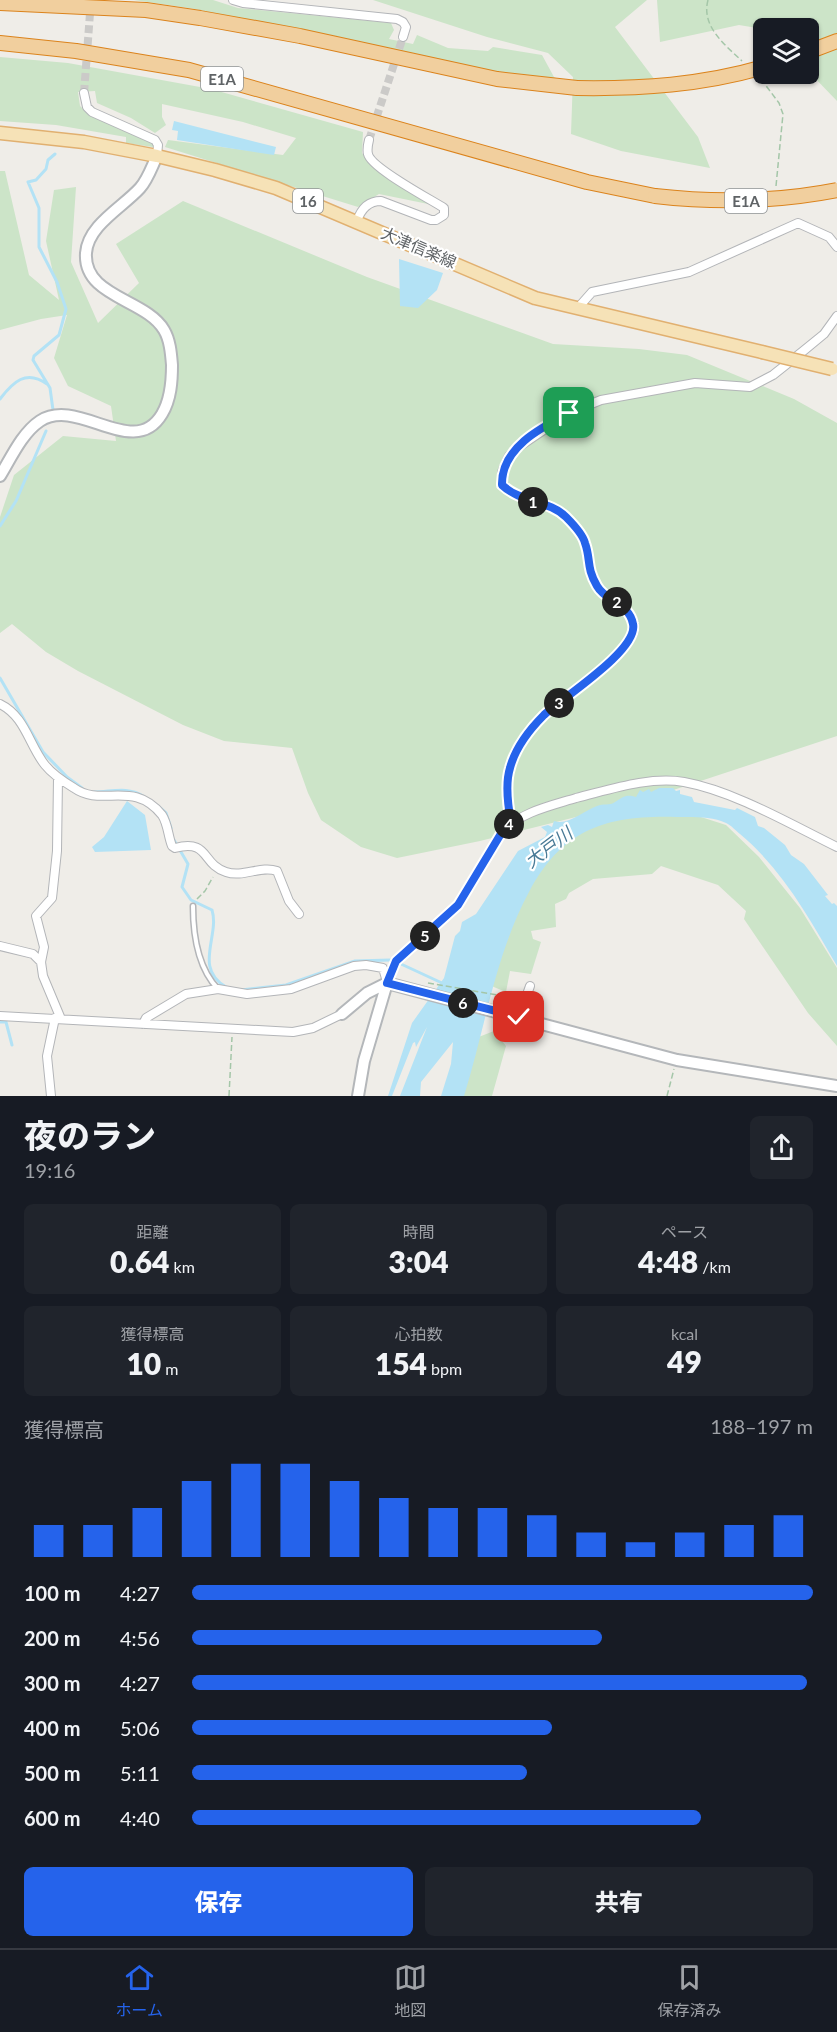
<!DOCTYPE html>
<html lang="ja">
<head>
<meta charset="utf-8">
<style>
  :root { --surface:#171b24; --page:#20242c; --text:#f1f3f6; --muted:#9ea1a6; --line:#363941; --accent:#2563eb }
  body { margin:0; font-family:Lato,"Noto Sans JP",sans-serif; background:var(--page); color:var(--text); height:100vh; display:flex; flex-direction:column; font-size:22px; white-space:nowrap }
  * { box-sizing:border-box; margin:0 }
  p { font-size:20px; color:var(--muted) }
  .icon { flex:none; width:33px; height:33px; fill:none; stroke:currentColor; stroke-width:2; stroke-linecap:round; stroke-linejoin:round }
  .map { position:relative; height:1096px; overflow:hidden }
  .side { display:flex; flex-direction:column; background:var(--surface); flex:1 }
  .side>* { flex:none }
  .buttons { position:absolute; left:753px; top:18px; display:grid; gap:12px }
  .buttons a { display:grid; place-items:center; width:66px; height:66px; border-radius:9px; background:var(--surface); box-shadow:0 2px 4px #0004; font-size:30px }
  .pin { position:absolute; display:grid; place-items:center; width:51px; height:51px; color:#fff; margin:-26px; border-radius:12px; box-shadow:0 3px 9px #0006 }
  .km { position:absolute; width:30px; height:30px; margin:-15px; border-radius:50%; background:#222; color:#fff; font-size:16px; line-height:30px; text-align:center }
  .round { display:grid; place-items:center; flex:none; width:63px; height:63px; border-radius:9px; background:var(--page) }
  .headline { display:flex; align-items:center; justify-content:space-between; height:102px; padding:0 24px }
  h1 { font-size:33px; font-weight:800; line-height:45px }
  .stats { display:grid; grid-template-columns:repeat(3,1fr); gap:9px; height:102px; padding:6px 24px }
  .stats div { display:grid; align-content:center; border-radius:9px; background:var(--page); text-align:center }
  .stats b { font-size:30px; font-weight:800 }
  .stats small { font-size:16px; font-weight:400 }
  .stats p { font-size:16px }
  .chart { height:168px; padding:12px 24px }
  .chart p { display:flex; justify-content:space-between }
  .chart svg { width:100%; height:108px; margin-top:6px; stroke:var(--accent); stroke-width:6 }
  .cta { display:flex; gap:12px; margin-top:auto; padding:12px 24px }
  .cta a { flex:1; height:69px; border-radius:9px; background:var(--accent); color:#fff; font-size:24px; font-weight:800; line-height:69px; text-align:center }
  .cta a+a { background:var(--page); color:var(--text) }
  ul { padding:0 24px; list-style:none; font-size:20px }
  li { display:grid; grid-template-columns:96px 72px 1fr; align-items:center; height:45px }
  li i { height:15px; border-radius:8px; background:var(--accent) }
  .dock { display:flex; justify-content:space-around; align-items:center; height:84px; border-top:2px solid var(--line); background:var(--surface); font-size:16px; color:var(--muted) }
  .dock a { display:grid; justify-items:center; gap:3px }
  .dock .active { color:var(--accent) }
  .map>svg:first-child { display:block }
  .green { fill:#cce4c8 }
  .water { fill:#b3e2f5 }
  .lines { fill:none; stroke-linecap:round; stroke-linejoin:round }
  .stream { stroke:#b3e2f5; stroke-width:3 }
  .street-tunnel { stroke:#cbcac8; stroke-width:8; stroke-dasharray:8 4; stroke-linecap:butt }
  .lane-casing { stroke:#b3b5b8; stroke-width:7 }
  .street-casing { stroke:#b3b5b8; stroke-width:10 }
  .secondary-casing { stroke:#b4b7ba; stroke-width:14 }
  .primary-casing { stroke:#e1b070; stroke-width:15 }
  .highway-casing { stroke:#db831c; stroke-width:16 }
  .path { stroke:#a4c6a8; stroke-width:1.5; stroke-dasharray:6 3; stroke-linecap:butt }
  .lane { stroke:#fff; stroke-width:4 }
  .street { stroke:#fff; stroke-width:8 }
  .secondary { stroke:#fff; stroke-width:10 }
  .primary { stroke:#f6e2b7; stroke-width:12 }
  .highway { stroke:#f1cf9e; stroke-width:14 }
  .primary-bridge-casing { stroke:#e1b070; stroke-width:15; stroke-linecap:butt }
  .highway-bridge-casing { stroke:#db831c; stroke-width:16; stroke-linecap:butt }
  .primary-bridge { stroke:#f6e2b7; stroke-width:12 }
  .highway-bridge { stroke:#f1cf9e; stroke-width:14 }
  .route-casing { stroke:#fff; stroke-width:12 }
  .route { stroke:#2563eb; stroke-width:8 }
  .labels { text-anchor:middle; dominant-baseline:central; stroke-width:4.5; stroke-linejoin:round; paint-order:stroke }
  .shield { fill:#fff; stroke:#8f9294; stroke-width:1.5 }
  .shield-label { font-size:15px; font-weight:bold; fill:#5f6366 }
  .street-label { font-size:16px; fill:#5f6366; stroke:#fff }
  .water-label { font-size:18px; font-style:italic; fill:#497a96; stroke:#fff }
</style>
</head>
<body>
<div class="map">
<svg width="837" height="1096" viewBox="0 0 837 1096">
  <rect width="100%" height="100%" fill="#efede8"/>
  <path class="green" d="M134 0H213L238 8 391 23 394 30 389 39 413 44 417 35 448 48 488 51 493 47 542 55 554 77 568 84 417 57 195 9Z
    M373 0H647L615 27 698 137 710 168 621 151 571 134 573 77 548 53 487 37Z
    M657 0H837V101L809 72 808 28 763 29 739 25 660 42Z
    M0 57 68 63 211 89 363 132 362 153 370 163 433 205 379 194 358 207 165 147 168 140 283 155 296 138 243 122 162 104V117L166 125 155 133 131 118 97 103 95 91 78 92 80 106 91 116 154 144 153 147 126 143V137L56 125 0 121Z
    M0 171H5L29 275 59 300 46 241 54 190 76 187 71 262 98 323 139 283 116 244 183 201 367 277 553 344 639 349 687 355 794 399 837 423V736L640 801 480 841 397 858 361 847 321 820 308 793 292 748 224 741 183 725 78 671 46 652 12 624 0 633V517L14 475 63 436 116 441 111 406 68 386 54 358 67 315 41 319 0 330Z
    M679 810 726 825 759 857 800 908 837 968V1046L808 1013 744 919 746 911 718 885 661 866 652 874 593 879 569 893 566 899 555 904 556 927 531 931 533 939 541 942 531 974 510 971 506 992 489 985 506 928 556 843 601 820Z
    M494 1031 506 1046 492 1096H455L471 1040Z"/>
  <path class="water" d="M174 121 276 147 274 155 177 140 178 131 172 130Z
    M399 259 443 273 437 290 418 308 400 306Z
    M659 788H673L676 791 680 790V794L692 797 694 802 735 810 737 808 755 817 758 826 764 828 785 845 791 855 804 864 828 895 825 896 832 904 834 903 837 906V966C810 919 782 869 740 834 736 831 731 825 726 823 712 816 692 817 677 817 608 815 563 828 529 892 495 955 485 1029 464 1096H441L451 1064 453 1042 421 1082 420 1096H400L427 1027 416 1047 415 1042 413 1043 392 1096H388L412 1023 444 978 455 936 460 931 462 922 476 914 518 851 545 837 547 832 541 827 548 825 552 827 554 821C568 826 585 810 597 806 603 803 610 806 615 802 623 797 626 794 636 797L640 790 643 792 649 789 651 792Z
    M127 801 145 815 151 850 95 852 92 847 104 837Z"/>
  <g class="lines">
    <path class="stream" d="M0 399C13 382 26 369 47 384
      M53 410 50 388 33 360 34 356 59 335 66 309 57 282 39 247V208L28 182 36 180 46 169 48 160 55 154
      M0 526 16 501 46 431
      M0 678 43 752 67 777 82 788
      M94 792C111 792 127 786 143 796
      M158 806 166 813 171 828
      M174 840 188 864 182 887 191 900 212 910C220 936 193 968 226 987
      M401 964 442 983
      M241 990 286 985 355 961 390 960
      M0 1022H6L12 1045"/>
    <path class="street-tunnel" d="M84 93 91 0
      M369 140 403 37"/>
    <defs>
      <path id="lane" d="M193 906C193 934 198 968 218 989"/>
      <path id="street" d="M233 0 243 3 397 19 403 22 406 27 403 37
        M84 93 87 107 92 112 155 140 158 145 157 156
        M357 221C361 209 368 201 381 201L431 220H436L444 215V208C430 199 371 168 368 154 367 150 368 144 369 140
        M577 309 592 292 689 272 798 223 829 237 837 247
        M0 704C25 716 29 745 45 765 53 775 64 782 74 788 102 808 133 779 162 815 168 824 168 836 172 846L175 848C210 839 201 864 226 872 243 878 261 865 277 871L289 901 299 914
        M58 778 57 851 52 898 36 916 44 947 41 962 43 976 61 1019
        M511 822C508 806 505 784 510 768 516 749 530 729 544 715 563 698 640 650 634 624 629 603 606 602 597 586 586 567 591 559 585 543 583 535 572 523 566 517 549 500 521 503 502 485V472L509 456 517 448 569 413 601 400 695 383 750 387 773 375 802 352 824 334 837 316
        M0 946 33 954 41 962
        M387 983 396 961 458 905 502 832C521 812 550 806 576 798 609 790 649 776 684 782 734 791 792 825 837 847
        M0 1016 293 1032 313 1028 342 1014
        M519 1017 530 986
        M143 1024 146 1018 186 994 218 989 247 994 291 989 354 966 366 965 383 968 387 982
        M51 1096 47 1056 55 1018"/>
      <path id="secondary" d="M0 476C11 458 22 433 40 421 78 396 134 461 162 414 171 399 172 381 172 365 171 353 170 340 164 330 146 299 83 297 86 253 88 225 123 207 140 188 148 179 152 166 157 156
        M342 1014 367 993 387 983 677 1060 837 1086
        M358 1096 364 1061 387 983"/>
      <path id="primary" d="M0 133 84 142 157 156 215 170 276 188 535 298 762 352"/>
      <path id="highway" d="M0 3 146 10 200 18 300 36 497 79 577 88
        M0 43 76 51 189 70 587 182 655 196
        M808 52 837 41"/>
    </defs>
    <use href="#lane" class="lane-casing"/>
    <use href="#street" class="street-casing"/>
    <use href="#secondary" class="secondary-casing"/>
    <use href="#primary" class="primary-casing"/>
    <use href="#highway" class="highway-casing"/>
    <path class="path" d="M708 0C701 26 724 44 742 61
      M761 79 779 103 783 114 776 186
      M197 899 205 891 213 877
      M428 983 515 998
      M229 1096 232 1037
      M667 1096 674 1069"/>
    <use href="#lane" class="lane"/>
    <use href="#street" class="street"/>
    <use href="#secondary" class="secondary"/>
    <use href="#primary" class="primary"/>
    <use href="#highway" class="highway"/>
    <defs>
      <path id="primary-bridge" d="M762 352 832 369"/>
      <path id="highway-bridge" d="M577 88C641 89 702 85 764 67
        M655 196C716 203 776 202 837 190"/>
    </defs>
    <use href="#primary-bridge" class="primary-bridge-casing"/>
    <use href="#highway-bridge" class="highway-bridge-casing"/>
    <use href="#primary-bridge" class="primary-bridge"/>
    <use href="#highway-bridge" class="highway-bridge"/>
  </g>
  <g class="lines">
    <defs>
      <path id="route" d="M519 1017 387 983 396 961 458 905 502 832 511 822C508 806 505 784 510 768 515 749 530 729 544 715 562 698 639 650 633 624 629 603 606 602 597 586 586 567 591 560 585 543 583 535 572 523 566 517 549 500 521 503 502 485 501 448 540 428 569 413"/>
    </defs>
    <use href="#route" class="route-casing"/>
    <use href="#route" class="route"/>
  </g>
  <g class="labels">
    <g class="shield">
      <rect x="201" y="67" width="42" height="24" rx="4.5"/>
      <rect x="293" y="189" width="30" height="24" rx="4.5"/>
      <rect x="725" y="189" width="42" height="24" rx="4.5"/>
    </g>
    <g class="shield-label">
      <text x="222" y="79">E1A</text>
      <text x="308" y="201">16</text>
      <text x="746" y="201">E1A</text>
    </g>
    <g class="street-label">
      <text transform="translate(419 247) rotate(23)">大津信楽線</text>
    </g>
    <g class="water-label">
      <text transform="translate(548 847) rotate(-37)">大戸川</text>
    </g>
  </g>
</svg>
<div class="buttons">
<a><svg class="icon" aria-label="layers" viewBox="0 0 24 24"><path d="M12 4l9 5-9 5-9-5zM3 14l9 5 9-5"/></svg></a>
</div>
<div class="pin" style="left:569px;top:413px;background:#1e9e55"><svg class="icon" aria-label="arrive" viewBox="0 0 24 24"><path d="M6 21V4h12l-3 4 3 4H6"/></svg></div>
<div class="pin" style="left:519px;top:1017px;background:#d93025"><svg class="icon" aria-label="check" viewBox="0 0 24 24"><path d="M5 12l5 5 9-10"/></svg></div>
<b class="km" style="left:533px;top:502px">1</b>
<b class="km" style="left:617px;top:602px">2</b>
<b class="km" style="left:559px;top:703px">3</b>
<b class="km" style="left:509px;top:824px">4</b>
<b class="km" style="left:425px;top:936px">5</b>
<b class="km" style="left:463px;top:1003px">6</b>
</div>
<section class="side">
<div class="headline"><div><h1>夜のラン</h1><p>19:16</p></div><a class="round"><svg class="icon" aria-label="share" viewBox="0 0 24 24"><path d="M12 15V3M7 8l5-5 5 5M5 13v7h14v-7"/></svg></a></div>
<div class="stats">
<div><p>距離</p><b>0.64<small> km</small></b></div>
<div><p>時間</p><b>3:04</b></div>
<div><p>ペース</p><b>4:48<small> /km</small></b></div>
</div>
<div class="stats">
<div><p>獲得標高</p><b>10<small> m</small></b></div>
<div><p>心拍数</p><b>154<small> bpm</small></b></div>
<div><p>kcal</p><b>49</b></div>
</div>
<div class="chart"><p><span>獲得標高</span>188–197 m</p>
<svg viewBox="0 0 160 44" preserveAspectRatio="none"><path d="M5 44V31M15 44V31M25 44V24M35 44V13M45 44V6M55 44V6M65 44V13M75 44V20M85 44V24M95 44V24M105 44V27M115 44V34M125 44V38M135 44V34M145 44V31M155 44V27"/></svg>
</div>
<ul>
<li><b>100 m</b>4:27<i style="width:100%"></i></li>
<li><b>200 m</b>4:56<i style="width:66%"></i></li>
<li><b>300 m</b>4:27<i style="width:99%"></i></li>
<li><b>400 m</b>5:06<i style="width:58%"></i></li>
<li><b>500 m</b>5:11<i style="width:54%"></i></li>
<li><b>600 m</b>4:40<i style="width:82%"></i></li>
</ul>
<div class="cta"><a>保存</a><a>共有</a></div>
</section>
<nav class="dock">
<a class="active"><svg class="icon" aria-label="home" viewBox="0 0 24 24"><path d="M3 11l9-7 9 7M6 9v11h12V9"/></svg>ホーム</a>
<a><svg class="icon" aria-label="map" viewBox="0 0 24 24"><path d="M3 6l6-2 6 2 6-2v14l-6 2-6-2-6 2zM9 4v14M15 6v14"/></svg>地図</a>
<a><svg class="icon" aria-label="saved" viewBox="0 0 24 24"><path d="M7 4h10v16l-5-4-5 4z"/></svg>保存済み</a>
</nav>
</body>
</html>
